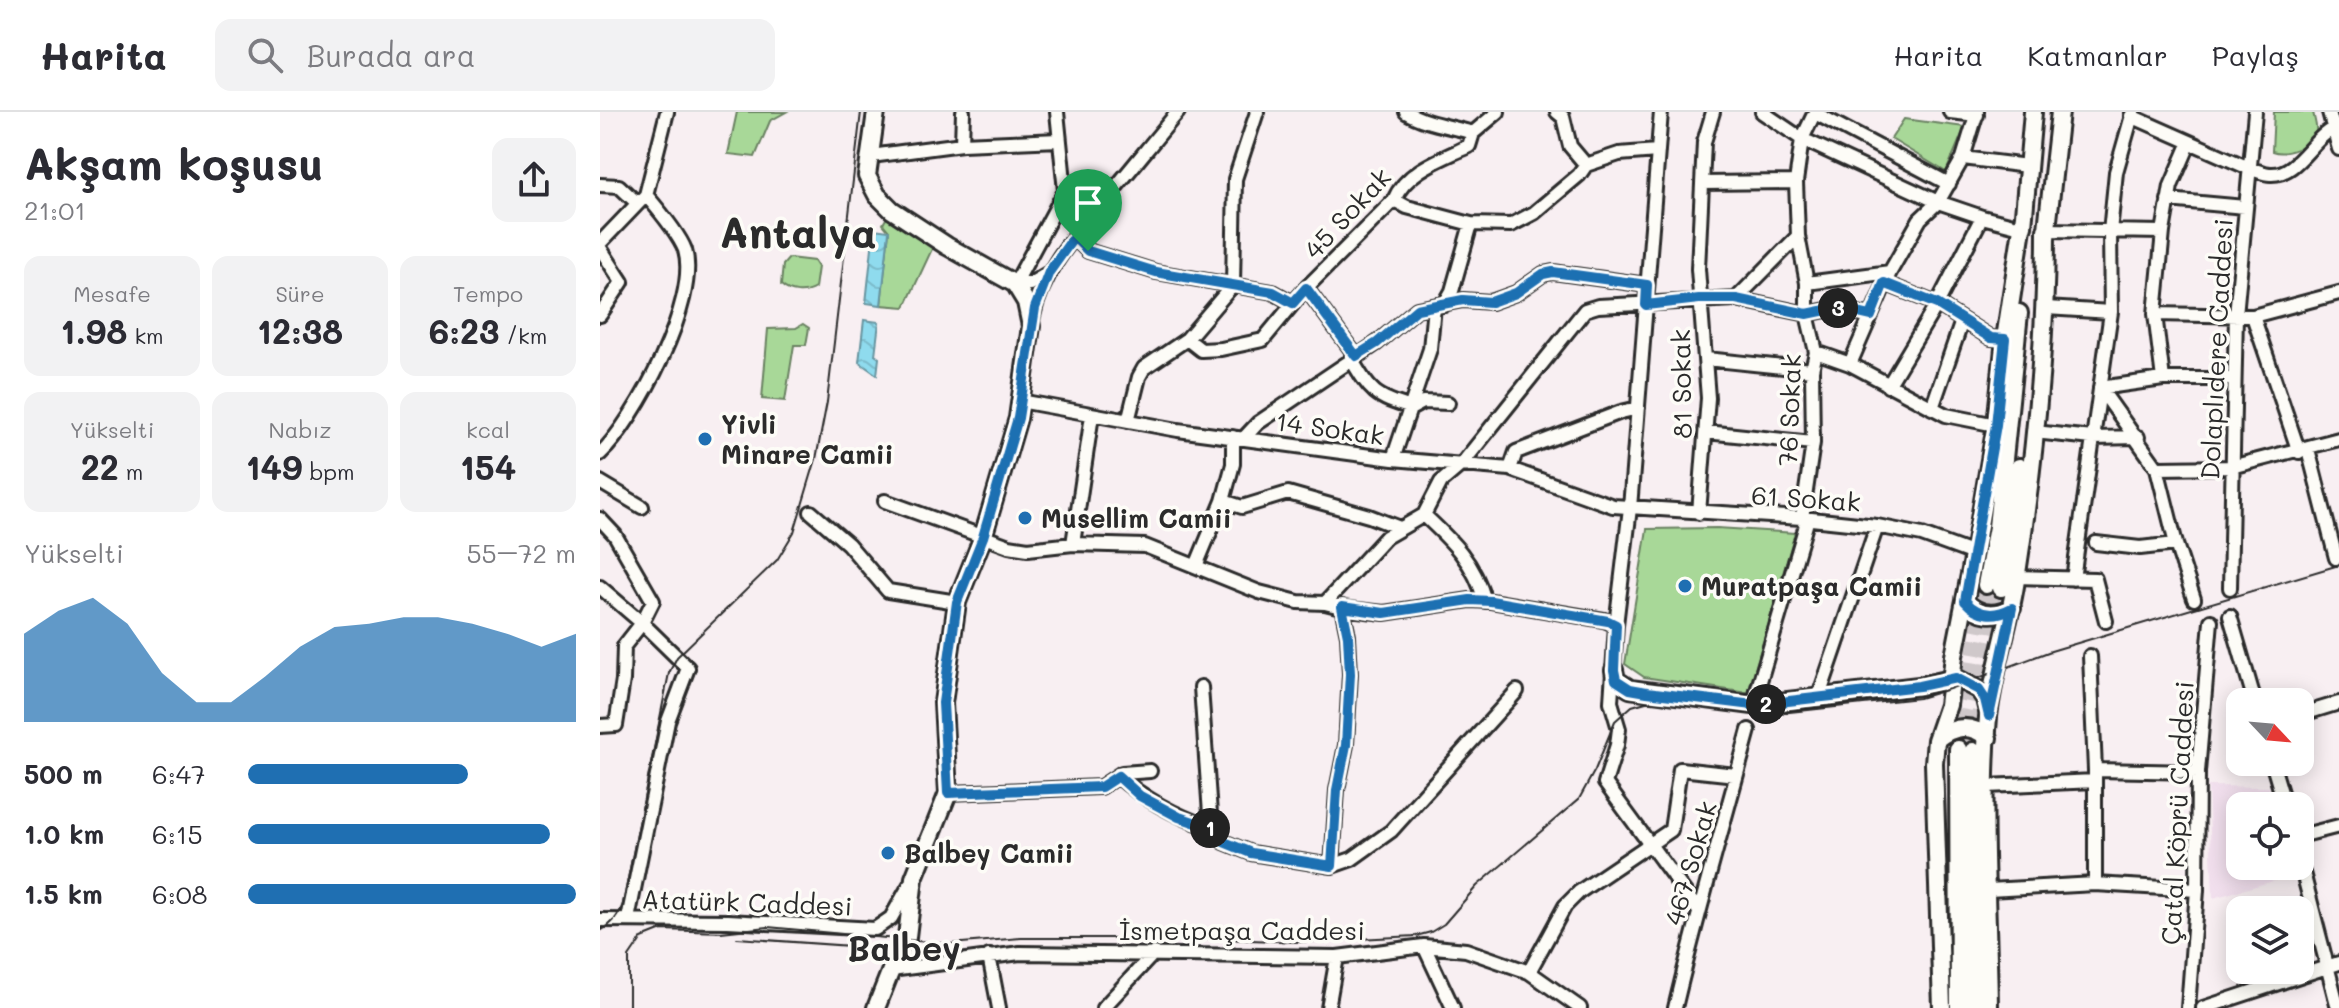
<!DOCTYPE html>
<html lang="tr">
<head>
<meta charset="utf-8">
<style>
  :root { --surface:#fff; --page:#f2f2f3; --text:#2b2b33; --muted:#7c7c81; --line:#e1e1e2; --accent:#1f6fb2 }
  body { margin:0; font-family:Mali,sans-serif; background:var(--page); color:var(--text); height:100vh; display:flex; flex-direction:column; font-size:30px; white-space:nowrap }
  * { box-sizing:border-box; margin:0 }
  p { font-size:26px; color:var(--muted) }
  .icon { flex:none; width:44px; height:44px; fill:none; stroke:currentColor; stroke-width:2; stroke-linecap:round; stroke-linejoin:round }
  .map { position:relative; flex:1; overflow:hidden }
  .details { display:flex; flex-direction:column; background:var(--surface); width:600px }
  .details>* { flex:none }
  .needle { width:52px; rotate:116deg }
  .fabs { position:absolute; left:1626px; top:576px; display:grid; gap:16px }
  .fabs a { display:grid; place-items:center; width:88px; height:88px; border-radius:16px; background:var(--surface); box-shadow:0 4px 20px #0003; font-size:40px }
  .pin { position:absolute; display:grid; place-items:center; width:68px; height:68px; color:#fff; margin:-82px -34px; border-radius:50% 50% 50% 0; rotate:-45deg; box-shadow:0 0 8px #0007 }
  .pin .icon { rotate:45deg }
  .km { position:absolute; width:40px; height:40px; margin:-20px; border-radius:50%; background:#222; color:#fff; font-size:22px; line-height:40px; text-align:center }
  .round { display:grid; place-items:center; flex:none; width:84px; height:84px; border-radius:16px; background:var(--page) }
  .headline { display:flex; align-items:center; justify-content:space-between; height:136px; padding:0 24px }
  h1 { font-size:44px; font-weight:700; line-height:60px }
  .figures { display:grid; grid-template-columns:repeat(3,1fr); gap:12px; height:136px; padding:8px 24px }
  .figures div { display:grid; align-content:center; border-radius:16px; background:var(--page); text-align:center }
  .figures b { font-size:34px; font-weight:700 }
  .figures small { font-size:22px; font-weight:400 }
  .figures p { font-size:22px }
  .chart { height:224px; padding:16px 24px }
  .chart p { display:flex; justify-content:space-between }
  .chart svg { width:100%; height:144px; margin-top:8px; fill:var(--accent); opacity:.7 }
  ul { padding:0 24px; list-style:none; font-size:26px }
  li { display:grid; grid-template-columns:128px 96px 1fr; align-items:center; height:60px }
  li i { height:20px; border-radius:10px; background:var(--accent) }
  header { display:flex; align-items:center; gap:48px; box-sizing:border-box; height:112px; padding:0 40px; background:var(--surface); border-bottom:2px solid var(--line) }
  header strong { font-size:38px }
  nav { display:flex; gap:44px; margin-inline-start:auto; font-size:28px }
  .search { width:560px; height:72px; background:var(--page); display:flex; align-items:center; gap:20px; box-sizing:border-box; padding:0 28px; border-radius:16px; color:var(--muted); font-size:30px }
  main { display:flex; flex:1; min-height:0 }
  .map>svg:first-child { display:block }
  .built { fill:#f1dfed }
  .green { fill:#a8d898; stroke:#6a8262; stroke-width:2 }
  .water { fill:url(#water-waves); stroke:#6795a0; stroke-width:2 }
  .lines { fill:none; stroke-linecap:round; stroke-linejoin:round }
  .major-tunnel { stroke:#cfc8ca; stroke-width:16; stroke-dasharray:16 8; stroke-linecap:butt }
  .minor-casing { stroke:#2b2b2b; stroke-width:18 }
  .major-casing { stroke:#2b2b2b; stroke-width:22 }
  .minor { stroke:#fdfcf7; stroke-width:12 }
  .major { stroke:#fdfcf7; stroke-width:16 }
  .tram { stroke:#2b2b2b; stroke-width:2 }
  .route-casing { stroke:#fff; stroke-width:16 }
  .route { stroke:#1f6fb2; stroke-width:10 }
  .poi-dot { fill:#1f6fb2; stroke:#fdfcf7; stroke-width:3 }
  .labels { text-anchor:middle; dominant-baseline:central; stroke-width:7; stroke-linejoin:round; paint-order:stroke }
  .street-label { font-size:26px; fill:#2b2b2b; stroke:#fdfcf7 }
  .poi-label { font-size:26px; font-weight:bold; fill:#2b2b2b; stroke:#fdfcf7; text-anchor:start }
  .district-label { font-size:34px; font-weight:bold; fill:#2b2b2b; stroke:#fdfcf7 }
  .town-label { font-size:42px; font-weight:bold; fill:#2b2b2b; stroke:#fdfcf7 }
</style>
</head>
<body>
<header>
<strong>Harita</strong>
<div class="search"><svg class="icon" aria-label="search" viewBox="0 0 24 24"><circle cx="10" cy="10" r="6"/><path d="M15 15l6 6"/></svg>Burada ara</div>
<nav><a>Harita</a><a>Katmanlar</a><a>Paylaş</a></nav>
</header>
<main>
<section class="details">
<div class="headline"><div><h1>Akşam koşusu</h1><p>21:01</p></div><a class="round"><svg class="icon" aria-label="share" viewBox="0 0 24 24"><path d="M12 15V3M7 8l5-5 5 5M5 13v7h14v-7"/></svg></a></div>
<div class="figures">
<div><p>Mesafe</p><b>1.98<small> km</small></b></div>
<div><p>Süre</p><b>12:38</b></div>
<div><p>Tempo</p><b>6:23<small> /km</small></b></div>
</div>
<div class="figures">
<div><p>Yükselti</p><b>22<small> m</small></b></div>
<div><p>Nabız</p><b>149<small> bpm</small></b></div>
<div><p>kcal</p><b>154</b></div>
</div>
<div class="chart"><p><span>Yükselti</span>55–72 m</p>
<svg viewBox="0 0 160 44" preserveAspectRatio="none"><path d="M0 44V17L10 10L20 6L30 14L40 29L50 38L60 38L70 30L80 21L90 15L100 14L110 12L120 12L130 14L140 17L150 21L160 17V44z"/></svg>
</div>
<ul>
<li><b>500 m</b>6:47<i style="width:67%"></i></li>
<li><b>1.0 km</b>6:15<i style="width:92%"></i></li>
<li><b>1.5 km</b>6:08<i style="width:100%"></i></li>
</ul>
</section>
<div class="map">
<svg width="1739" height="896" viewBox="0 0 1739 896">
  <defs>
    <pattern id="water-waves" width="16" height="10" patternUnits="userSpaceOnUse" patternTransform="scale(2)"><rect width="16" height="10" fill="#8fdbee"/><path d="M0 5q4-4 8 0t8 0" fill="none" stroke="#7cbccc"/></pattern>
  </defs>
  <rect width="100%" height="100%" fill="#f8eff2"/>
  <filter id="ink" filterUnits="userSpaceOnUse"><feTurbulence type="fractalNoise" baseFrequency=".0125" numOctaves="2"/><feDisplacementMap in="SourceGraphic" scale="16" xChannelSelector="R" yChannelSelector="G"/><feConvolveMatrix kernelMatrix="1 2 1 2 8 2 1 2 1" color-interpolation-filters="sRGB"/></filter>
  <g filter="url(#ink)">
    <path class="built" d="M1608 674 1669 675 1675 694H1640V754H1692L1695 763 1613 786Z"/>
    <path class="green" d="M137 0H186L170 9 155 45 128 42Z
      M1674 0H1713C1714 6 1717 14 1716 19 1711 35 1685 44 1672 39Z
      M1304 7 1365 15 1346 60 1291 27Z
      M287 105 319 121 333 135 305 195 281 193 289 119 283 112Z
      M189 146 214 149 218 155 215 176C204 183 190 181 181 173L183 153Z
      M203 212 209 216 206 233H194L185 289 162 287 168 217 196 216Z
      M1117 416 1195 421 1148 581 1044 565 1025 552 1047 417Z"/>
    <path class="water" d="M274 117 289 119 281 193 266 191Z
      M264 208 279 210 275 243 279 246 277 263 259 250Z"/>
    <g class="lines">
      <path class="major-tunnel" d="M1358 637 1386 473
        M1373 639 1401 476"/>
      <defs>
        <path id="minor" d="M806 0C826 12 850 14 873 21
          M957 0 963 5 970 34 986 53
          M1061 0 1030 396 1016 513 1011 590 1019 617 1017 633 1005 671 1098 798
          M1162 0 1202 27 1338 90 1382 105 1421 115
          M1350 0 1377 3
          M1729 0 1739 37
          M1215 1 1349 72
          M1531 4 1651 57C1656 58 1664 62 1670 62 1699 64 1713 22 1739 14
          M362 32 363 0
          M271 44 362 32 459 28
          M1363 46 1427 54
          M1102 71 1196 70
          M0 73 19 74 37 91
          M46 83 67 0
          M794 88 807 95 871 112 911 113 934 101 979 63 986 53 1019 42 1057 39
          M1568 88 1645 95
          M1446 118 1563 120
          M474 125 488 139 556 160 673 180 693 191
          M0 131 46 83
          M0 136 22 170 0 203
          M447 162 430 172H415L465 79 457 0
          M1207 171 1290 160
          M1284 171 1337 192 1391 226 1405 227
          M706 176 756 244
          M1136 187 1198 124
          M844 193 852 179 871 112
          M1446 196 1511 200
          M1555 202 1653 204 1739 181
          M1653 204 1699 340
          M432 208C442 157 478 120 510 82 533 55 555 27 578 0
          M587 227 601 238 621 237 663 228 706 176 794 88C806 59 841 47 869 34L873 21 898 0
          M1216 240 1250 252 1346 303 1396 313
          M751 247C771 280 774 285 812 296L823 290 848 291
          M1106 247 1212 258
          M1250 252 1290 160 1320 107 1338 90 1363 46 1377 0
          M1563 267 1555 202 1563 120 1571 74 1590 30
          M1288 274 1337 192 1382 105
          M420 289 578 318 793 347 910 357 1013 394 1202 406 1277 414 1322 423 1374 442
          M1332 296 1362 209
          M528 309 539 265 544 256 587 227 633 173 635 67 657 0
          M1106 320 1213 331
          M1434 320 1493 326 1538 325
          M644 326 658 311 777 231 817 197 863 188 891 190 916 181 943 162 953 160 1047 173
          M1708 337 1736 446
          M0 342C36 308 100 188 85 138 79 122 58 97 46 83
          M793 347 830 237 834 194
          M1557 356 1631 355 1739 327
          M910 357 916 340 1021 300 1038 296
          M0 370 42 395
          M285 389 409 434 428 437 473 432 545 434 659 480 698 490 725 491 786 425 824 403 841 370 861 353 985 198 998 194 1136 187 1207 202 1236 196 1271 204
          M623 389 642 395 688 381 769 404 800 416
          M211 400 248 432 288 479 357 490
          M1099 401 1108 286 1098 157 1104 30 1113 0
          M824 403C853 430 874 450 885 489
          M0 407 15 423 53 489 42 511 24 534 23 568 16 613 0 614
          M1496 431 1540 436 1576 432
          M473 432 492 303
          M596 454 623 389 633 352V325
          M1416 465 1495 467 1506 509
          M1473 467 1511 200 1510 120 1516 60 1533 0
          M0 475 42 511 88 556 68 609 28 807
          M1630 476 1636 203 1655 0
          M1594 487 1576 432 1557 356 1500 276 1563 267H1634
          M725 491 749 497 784 501 870 488 891 489 1004 508 1016 513
          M1630 504 1655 590
          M1490 544 1495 658
          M601 575 611 716 624 730 651 741 732 754 752 747 791 719 917 579
          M1218 587 1277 414
          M1153 593 1206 413 1202 406 1213 331 1212 258 1216 240 1207 202V171L1198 124 1196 70 1202 27 1215 0
          M1700 603 1739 591
          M1672 650 1685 694
          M518 664C546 689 576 704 611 716
          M1386 674 1495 669
          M348 681 501 675 522 661 550 659
          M1700 724 1739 714
          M1700 749 1738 896
          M732 754 737 678 746 633 750 562 748 524 742 495
          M1495 772V658L1598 660
          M1388 778 1495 772 1597 778
          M0 808 128 809 275 817 291 806 312 769
          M824 834 853 896
          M389 844 399 896
          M291 858 420 841 737 845 824 834 866 838 929 860 980 896
          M929 860 965 794 979 780 1071 718 1080 657 1136 663
          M503 896 554 841
          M728 896 737 845
          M1075 896C1097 802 1124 711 1149 618
          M1588 896 1597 778 1598 660 1611 509
          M1603 896 1739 851"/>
        <path id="major" d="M1423 114 1433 0
          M1446 126 1460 0
          M1386 473 1397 415 1419 201
          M1401 476 1419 355
          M1365 489C1378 504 1395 505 1412 496
          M1014 558 1016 568 1030 577 1153 593 1319 574 1356 566 1379 578 1385 587 1388 600
          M1336 628C1353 614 1370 611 1388 626
          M1358 637 1359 896
          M1373 639 1374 896
          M276 896 291 858 306 833 314 766 348 681 343 591 357 490 383 425 418 306 431 214 426 190 415 172 347 134 292 98 277 83 267 64 276 0
          M1342 896 1334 651 1336 628 1348 593 1354 544 1374 442 1396 313 1405 227 1424 103
          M1389 896C1388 800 1380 701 1388 605 1393 559 1409 514 1416 468 1434 352 1446 234 1446 118"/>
      </defs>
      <use href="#minor" class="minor-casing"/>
      <use href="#major" class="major-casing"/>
      <use href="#minor" class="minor"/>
      <use href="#major" class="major"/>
      <path class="tram" d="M0 819C12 813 19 804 23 792L69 561 77 545 177 448 194 420 216 347 227 290 261 0
        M137 826 336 840
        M29 896V845L42 826 62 818 121 820 168 815 350 832 421 826H600L700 830 816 824 831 820 844 812 877 774 979 687 995 658 1015 609 1032 594 1046 590H1070L1161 603 1319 586 1349 577 1451 539 1739 453"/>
    </g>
  </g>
  <g class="lines" filter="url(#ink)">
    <defs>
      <path id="route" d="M474 125 488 139 556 160 673 180 693 191 706 176 756 244 777 231 817 197 863 188 891 190 916 181 943 162 953 160 1047 173 1046 193 1099 187H1136L1207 202 1236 196 1271 204 1284 171 1337 192 1391 226 1405 227 1396 313 1365 489C1378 504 1395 505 1412 496L1389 604 1385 587 1379 578 1356 566 1319 574 1153 593 1047 580 1030 577 1016 568 1014 558 1016 513 1008 509 891 489 870 488 784 501 742 495 748 524 750 562 746 633 737 678 732 754 651 741 624 730 611 716 579 705 540 684 518 664 501 675 348 681 343 591 357 490 383 425 418 306 435 196 449 160Z"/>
    </defs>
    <use href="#route" class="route-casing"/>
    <use href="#route" class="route"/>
  </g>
  <g class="poi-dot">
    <circle cx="105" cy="327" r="8"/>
    <circle cx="425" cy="406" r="8"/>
    <circle cx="1085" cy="474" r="8"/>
    <circle cx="288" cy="741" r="8"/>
  </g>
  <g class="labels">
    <g class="street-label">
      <text transform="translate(747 101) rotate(-47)">45 Sokak</text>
      <text transform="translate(1616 237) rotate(-87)">Dolaplıdere Caddesi</text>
      <text transform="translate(1081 272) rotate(-91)">81 Sokak</text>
      <text transform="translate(1189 298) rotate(-88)">76 Sokak</text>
      <text transform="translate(730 316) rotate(8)">14 Sokak</text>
      <text transform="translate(1206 386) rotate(4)">61 Sokak</text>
      <text transform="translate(1577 701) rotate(-87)">Çatal Köprü Caddesi</text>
      <text transform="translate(1090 751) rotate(-74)">467 Sokak</text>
      <text transform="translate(147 790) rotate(2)">Atatürk Caddesi</text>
      <text x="642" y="818">İsmetpaşa Caddesi</text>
    </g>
    <g class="poi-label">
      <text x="121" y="312">Yivli<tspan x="121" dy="30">Minare Camii</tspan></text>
      <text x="441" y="406">Musellim Camii</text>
      <text x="1101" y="474">Muratpaşa Camii</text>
      <text x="304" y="741">Balbey Camii</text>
    </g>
    <g class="district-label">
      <text x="304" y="835">Balbey</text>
    </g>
    <g class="town-label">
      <text x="198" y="119">Antalya</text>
    </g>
  </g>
</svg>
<div class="fabs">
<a><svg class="needle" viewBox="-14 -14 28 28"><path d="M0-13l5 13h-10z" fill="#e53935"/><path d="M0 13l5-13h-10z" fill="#7c7c81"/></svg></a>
<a><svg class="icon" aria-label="locate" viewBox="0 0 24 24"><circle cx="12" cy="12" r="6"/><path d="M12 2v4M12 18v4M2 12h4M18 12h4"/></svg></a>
<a><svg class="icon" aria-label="layers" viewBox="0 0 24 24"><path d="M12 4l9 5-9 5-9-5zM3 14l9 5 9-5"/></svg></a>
</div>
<div class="pin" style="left:488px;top:139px;background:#1e9e55"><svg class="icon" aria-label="arrive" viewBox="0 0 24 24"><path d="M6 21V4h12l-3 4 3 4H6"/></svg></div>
<b class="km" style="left:610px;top:716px">1</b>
<b class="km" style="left:1166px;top:592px">2</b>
<b class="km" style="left:1238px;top:196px">3</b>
</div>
</main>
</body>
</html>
